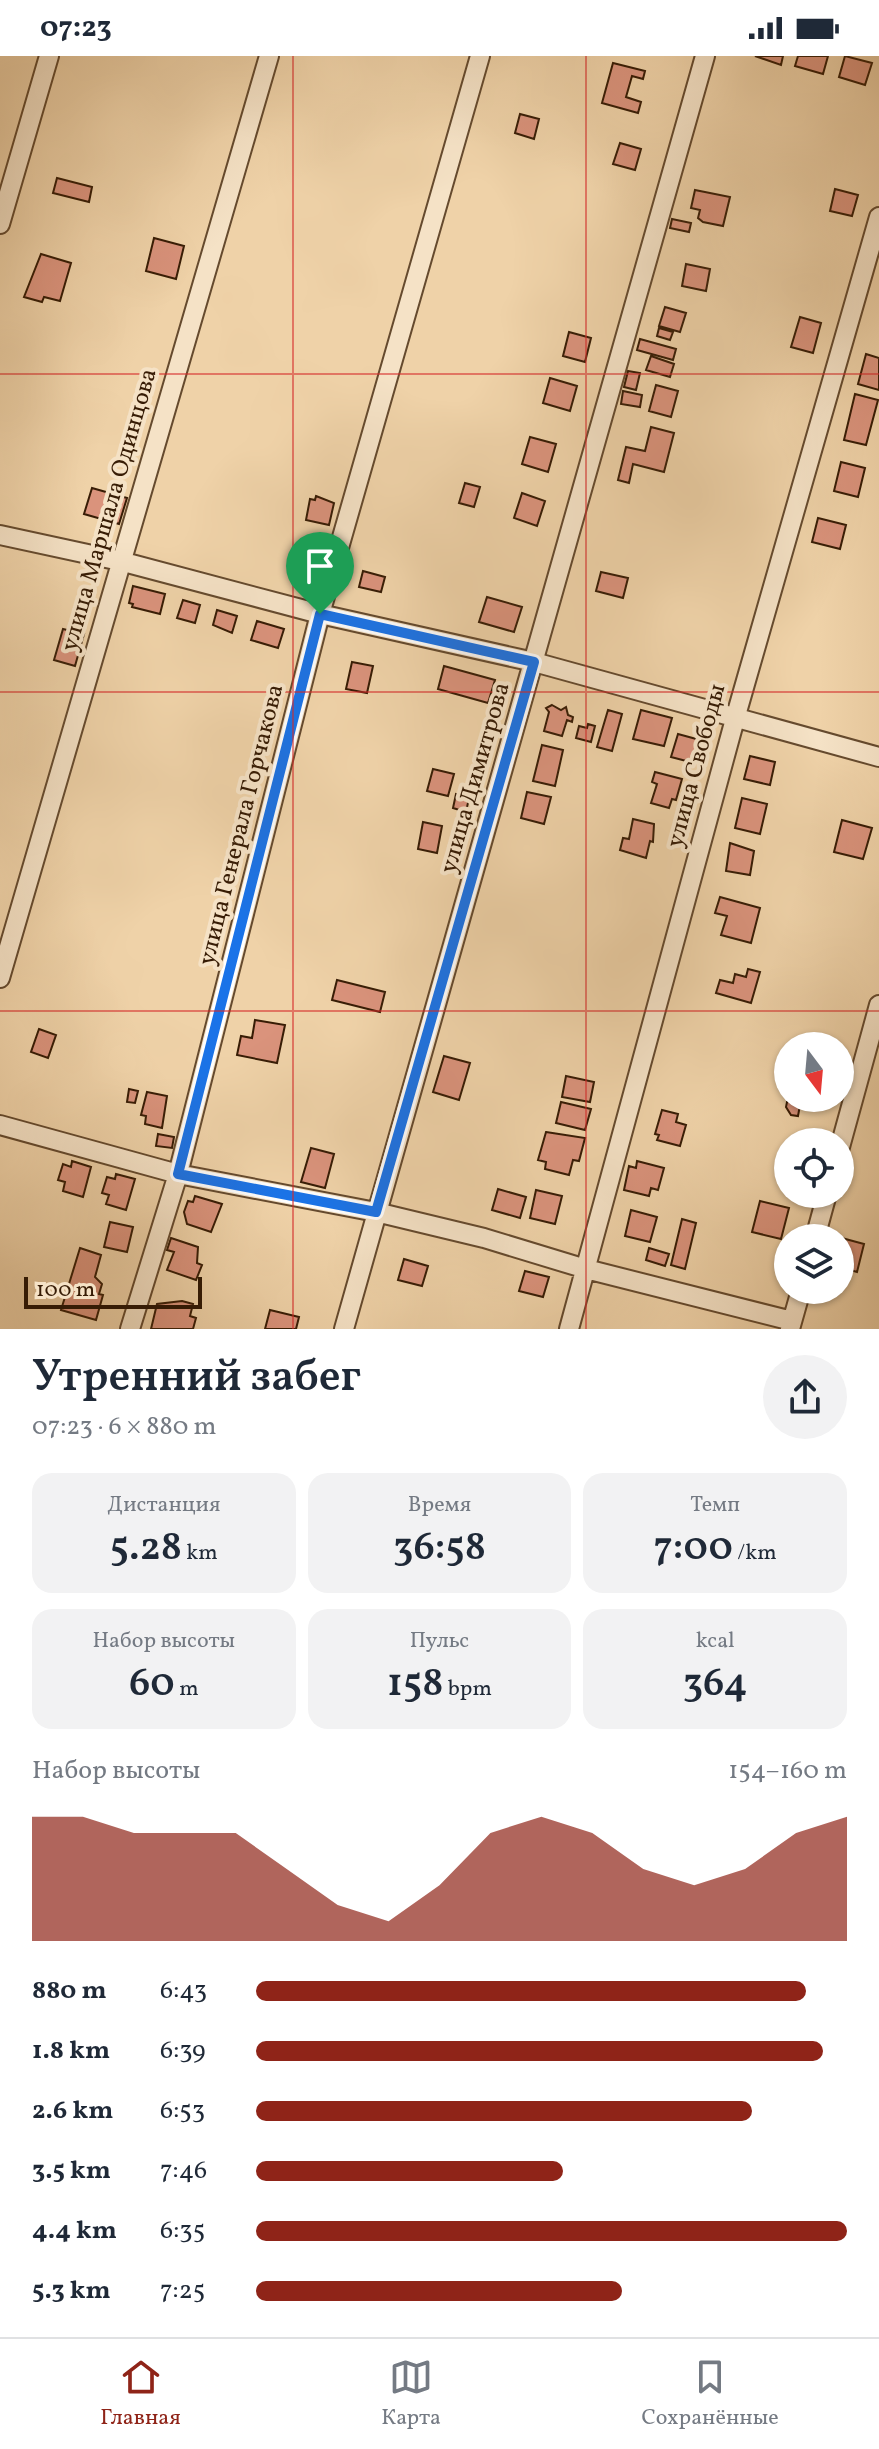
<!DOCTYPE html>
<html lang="ru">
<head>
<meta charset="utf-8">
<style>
  :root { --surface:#fff; --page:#f2f2f3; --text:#1f2937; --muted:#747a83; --line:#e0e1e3; --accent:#8f2418 }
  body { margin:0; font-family:Vollkorn,serif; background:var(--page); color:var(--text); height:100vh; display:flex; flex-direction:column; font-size:30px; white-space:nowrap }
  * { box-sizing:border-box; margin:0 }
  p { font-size:26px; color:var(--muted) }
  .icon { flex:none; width:44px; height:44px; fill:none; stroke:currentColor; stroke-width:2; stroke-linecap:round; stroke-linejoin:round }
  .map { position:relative; height:1273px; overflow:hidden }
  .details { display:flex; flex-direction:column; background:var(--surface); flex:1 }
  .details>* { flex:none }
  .needle { width:52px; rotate:164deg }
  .tools { position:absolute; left:774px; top:976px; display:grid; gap:16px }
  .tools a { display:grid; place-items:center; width:80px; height:80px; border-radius:50%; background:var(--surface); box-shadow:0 2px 6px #0004; font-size:40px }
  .scale { position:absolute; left:24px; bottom:20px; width:178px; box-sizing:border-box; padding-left:8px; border:4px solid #371c05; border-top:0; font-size:22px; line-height:28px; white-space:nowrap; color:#371c05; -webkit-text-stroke:6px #f5e2c6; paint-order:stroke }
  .pin { position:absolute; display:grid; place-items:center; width:68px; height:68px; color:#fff; margin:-82px -34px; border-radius:50% 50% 50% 0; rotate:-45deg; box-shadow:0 0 8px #0007 }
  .pin .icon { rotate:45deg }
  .round { display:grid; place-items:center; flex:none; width:84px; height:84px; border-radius:42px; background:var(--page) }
  .head { display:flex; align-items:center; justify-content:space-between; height:136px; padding:0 32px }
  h1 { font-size:44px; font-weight:600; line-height:60px }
  .stats { display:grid; grid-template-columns:repeat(3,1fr); gap:12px; height:136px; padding:8px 32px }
  .stats div { display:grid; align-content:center; border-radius:20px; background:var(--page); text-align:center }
  .stats b { font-size:40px; font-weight:600 }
  .stats small { font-size:22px; font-weight:400 }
  .stats p { font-size:22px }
  .chart { height:224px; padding:16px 32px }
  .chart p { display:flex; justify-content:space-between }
  .chart svg { width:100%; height:144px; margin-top:8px; fill:var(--accent); opacity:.7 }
  ul { padding:0 32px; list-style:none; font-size:26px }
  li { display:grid; grid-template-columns:128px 96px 1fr; align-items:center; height:60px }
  li i { height:20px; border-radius:10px; background:var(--accent) }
  .status { display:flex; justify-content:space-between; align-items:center; height:56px; padding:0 40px; background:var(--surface); direction:ltr }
  .status svg { height:22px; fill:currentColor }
  .tabs { display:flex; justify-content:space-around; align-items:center; height:112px; border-top:2px solid var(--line); background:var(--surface); font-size:22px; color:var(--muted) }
  .tabs a { display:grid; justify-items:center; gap:4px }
  .tabs .current { color:var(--accent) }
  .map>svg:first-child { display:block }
  .building { fill:#da937c; stroke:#371c05; stroke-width:2 }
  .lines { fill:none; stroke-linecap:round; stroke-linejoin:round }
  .minor-casing { stroke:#654a2e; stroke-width:22 }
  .minor { stroke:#f5e2c6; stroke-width:18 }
  .route-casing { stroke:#fff; stroke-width:16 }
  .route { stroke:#1a73e8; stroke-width:10 }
  .grid { fill:none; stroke:#d62828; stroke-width:2; stroke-opacity:0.55 }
  .labels { text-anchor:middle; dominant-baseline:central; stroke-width:8; stroke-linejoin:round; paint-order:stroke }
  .street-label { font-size:24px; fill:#371c05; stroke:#f5e2c6 }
</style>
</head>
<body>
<div class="status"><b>07:23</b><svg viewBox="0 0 49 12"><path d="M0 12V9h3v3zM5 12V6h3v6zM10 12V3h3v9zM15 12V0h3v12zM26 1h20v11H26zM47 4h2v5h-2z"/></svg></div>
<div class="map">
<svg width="879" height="1273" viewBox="0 0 879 1273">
  <rect width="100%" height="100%" fill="#efd2a8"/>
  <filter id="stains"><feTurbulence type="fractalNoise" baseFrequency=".0025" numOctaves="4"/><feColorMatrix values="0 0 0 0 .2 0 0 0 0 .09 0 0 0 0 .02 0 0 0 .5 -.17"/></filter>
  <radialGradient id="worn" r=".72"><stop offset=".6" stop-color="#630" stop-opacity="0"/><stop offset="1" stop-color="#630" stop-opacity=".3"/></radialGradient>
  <path class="building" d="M755 0H783L781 9Z
    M798 0H828L823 18 795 10Z
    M845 0 872 7 865 29 839 21Z
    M613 7 645 15 643 23 632 20 626 41 641 46 638 57 602 47Z
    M520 58 539 63 534 83 515 77Z
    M620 87 641 93 635 114 613 108Z
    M57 122 92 131 89 146 53 137Z
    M835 133 858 139 852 160 830 155Z
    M695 134 730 141 723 170 703 166 698 162 700 154 691 152Z
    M672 163 691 167 689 176 670 172Z
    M154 182 184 190 176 223 146 215Z
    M41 198 71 207 60 245 44 241 42 246 24 241Z
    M686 208 710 213 706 235 682 230Z
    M665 251 686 257 680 276 659 270Z
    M800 261 821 267 813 297 791 291Z
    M659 272 673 276 670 284 657 280Z
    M569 276 591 282 585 306 563 300Z
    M640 283 676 293 673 304 637 294Z
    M866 298 879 302V334L858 328Z
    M651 300 674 308 670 321 646 314Z
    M628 315 640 317 636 334 624 331Z
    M550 322 577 330 570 355 543 347Z
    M656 329 678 335 671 361 649 355Z
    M623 335 642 339 640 351 621 348Z
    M855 338 878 344 866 389 844 384Z
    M651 371 674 377 664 416 633 408 629 427 618 424 626 391 645 395Z
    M530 381 556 388 548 416 522 408Z
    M841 406 865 412 858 441 834 435Z
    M465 427 480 431 474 451 459 447Z
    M92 432 127 442 119 468 84 458Z
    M522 437 545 445 537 470 514 462Z
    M316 440 334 447 329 469 306 464 310 443 315 444Z
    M818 462 846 469 840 493 812 486Z
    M363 515 385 521 381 536 359 531Z
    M601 516 628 522 623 542 596 535Z
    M133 530 165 538 160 558 132 551 133 548 129 547Z
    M487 541 522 551 514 576 479 566Z
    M183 544 200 549 195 567 177 562Z
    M217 554 237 560 232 577 213 569Z
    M257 565 284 573 278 592 251 584Z
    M63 573 84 578 75 610 54 604Z
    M352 606 373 610 367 637 346 633Z
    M444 610 495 624 488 647 438 633Z
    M552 649 561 654 566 651 568 659 573 661 572 666 567 664 562 680 544 675 549 656 546 652Z
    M608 654 622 658 612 695 597 691Z
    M641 654 672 662 664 690 633 683Z
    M588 668 595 670 591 686 576 682 579 670 587 672Z
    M678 678 700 684 694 707 671 701Z
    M542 689 563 694 555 730 533 725Z
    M750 700 775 706 770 729 744 723Z
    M433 713 454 718 448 740 427 735Z
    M655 716 682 723 676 744 672 743 669 752 651 747 657 728 652 726Z
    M527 736 551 741 544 768 521 762Z
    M456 738 469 742 466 756 453 752Z
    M742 742 767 748 760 778 735 772Z
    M633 763 654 768 653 786 650 785 646 802 620 794 623 782 629 783Z
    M842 764 872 772 863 803 834 796Z
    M423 766 442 770 437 797 418 793Z
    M730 787 754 795 750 819 726 815Z
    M720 841 760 852 751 887 721 879 727 860 715 857Z
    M748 913 760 916 751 947 716 937 720 924 733 927 735 918 746 921Z
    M337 924 385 936 380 956 332 944Z
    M255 964 285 969 277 1007 237 999 241 980 252 982Z
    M39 973 56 979 48 1002 31 996Z
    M805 980 829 985 828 990H803Z
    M444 1000 470 1007 459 1044 433 1036Z
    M566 1020 594 1026 590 1046 562 1041Z
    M129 1033 138 1035 135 1047 127 1046Z
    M147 1036 167 1040 162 1072 145 1068 146 1060 141 1059Z
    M788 1041 812 1042 810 1051 800 1049 798 1060 791 1059 786 1051Z
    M561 1046 591 1053 585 1074 556 1067Z
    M662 1054 678 1058 676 1066 686 1069 680 1090 657 1084 659 1079 655 1078Z
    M546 1076 585 1082 579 1105 573 1104 569 1119 545 1113 546 1106 538 1104Z
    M158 1078 174 1081 172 1092 156 1090Z
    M311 1092 334 1098 325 1132 301 1126Z
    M72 1105 91 1111 83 1141 63 1135 65 1126 58 1124 63 1108 71 1111Z
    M637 1105 664 1112 658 1134 651 1132 649 1140 624 1134 629 1110 636 1112Z
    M116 1118 135 1123 126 1154 106 1148 109 1139 102 1137 107 1121 115 1123Z
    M498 1133 526 1141 520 1162 492 1154Z
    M536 1134 562 1140 555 1168 530 1162Z
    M195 1140 222 1148 211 1176 187 1168 184 1156 188 1145 193 1146Z
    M760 1145 789 1152 781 1183 752 1176Z
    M631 1154 657 1161 650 1186 625 1180Z
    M682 1163 696 1167 685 1213 671 1209Z
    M110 1166 133 1171 127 1196 104 1191Z
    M838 1181 864 1188 857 1216 840 1211Z
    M171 1182 198 1191 197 1207 202 1209 196 1224 167 1214 174 1196 167 1194Z
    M80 1192 101 1199 95 1221 102 1228 99 1238 103 1239 96 1264 61 1254Z
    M649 1192 669 1198 665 1210 646 1204Z
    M404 1203 428 1210 422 1230 398 1224Z
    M525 1215 549 1221 543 1241 519 1235Z
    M182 1245 193 1248 190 1260 196 1262 193 1273H151L157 1248Z
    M270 1254 299 1261 296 1273H265Z"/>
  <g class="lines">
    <defs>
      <path id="minor" d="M0 168 49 0
        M0 479 120 505 320 558 534 606 879 701
        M0 922 269 0
        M0 1069 178 1118 376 1156 484 1182 586 1213 792 1265
        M840 1091 879 949
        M815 1182 827 1138
        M130 1273 178 1118 320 558 480 0
        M344 1273 705 0
        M569 1273 735 663 879 161
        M790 1273 801 1234"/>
    </defs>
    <use href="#minor" class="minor-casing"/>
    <use href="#minor" class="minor"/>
  </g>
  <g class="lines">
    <defs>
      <path id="route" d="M320 558 534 606 376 1156 178 1118Z"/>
    </defs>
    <use href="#route" class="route-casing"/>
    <use href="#route" class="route"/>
  </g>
  <path class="grid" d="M293 0V1273M586 0V1273M0 318H879M0 636H879M0 955H879"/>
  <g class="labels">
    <g class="street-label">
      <text transform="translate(110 454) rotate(-74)">улица Маршала Одинцова</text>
      <text transform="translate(697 710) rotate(-75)">улица Свободы</text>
      <text transform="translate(476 722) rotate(-74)">улица Димитрова</text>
      <text transform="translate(242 769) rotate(-76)">улица Генерала Горчакова</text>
    </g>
  </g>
  <rect width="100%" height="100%" filter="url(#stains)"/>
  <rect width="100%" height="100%" fill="url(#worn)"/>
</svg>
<div class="tools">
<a><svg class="needle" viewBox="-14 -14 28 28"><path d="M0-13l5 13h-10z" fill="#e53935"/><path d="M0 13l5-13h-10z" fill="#747a83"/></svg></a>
<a><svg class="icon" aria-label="locate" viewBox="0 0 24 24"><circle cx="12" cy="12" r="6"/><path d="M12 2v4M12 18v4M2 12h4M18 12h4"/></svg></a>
<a><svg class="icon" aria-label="layers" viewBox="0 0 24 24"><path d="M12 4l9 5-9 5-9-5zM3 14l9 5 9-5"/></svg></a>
</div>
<div class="scale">100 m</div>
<div class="pin" style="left:320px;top:558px;background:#1e9e55"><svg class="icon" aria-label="arrive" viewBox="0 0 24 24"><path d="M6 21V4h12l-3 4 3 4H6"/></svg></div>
</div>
<section class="details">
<div class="head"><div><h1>Утренний забег</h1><p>07:23 · 6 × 880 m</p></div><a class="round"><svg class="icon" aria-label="share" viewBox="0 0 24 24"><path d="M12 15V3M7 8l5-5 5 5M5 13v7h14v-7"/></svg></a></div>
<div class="stats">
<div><p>Дистанция</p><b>5.28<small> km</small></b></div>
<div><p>Время</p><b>36:58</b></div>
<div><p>Темп</p><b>7:00<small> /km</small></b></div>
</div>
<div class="stats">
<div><p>Набор высоты</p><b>60<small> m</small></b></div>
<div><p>Пульс</p><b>158<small> bpm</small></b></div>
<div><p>kcal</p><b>364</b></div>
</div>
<div class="chart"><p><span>Набор высоты</span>154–160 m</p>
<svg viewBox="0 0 160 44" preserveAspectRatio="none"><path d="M0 44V6L10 6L20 11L30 11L40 11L50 22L60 33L70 38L80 27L90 11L100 6L110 11L120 22L130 27L140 22L150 11L160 6V44z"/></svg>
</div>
<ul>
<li><b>880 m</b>6:43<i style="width:93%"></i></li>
<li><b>1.8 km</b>6:39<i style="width:96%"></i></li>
<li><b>2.6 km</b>6:53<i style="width:84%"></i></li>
<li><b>3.5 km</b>7:46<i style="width:52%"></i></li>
<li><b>4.4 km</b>6:35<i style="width:100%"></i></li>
<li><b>5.3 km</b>7:25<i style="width:62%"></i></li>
</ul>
</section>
<nav class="tabs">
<a class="current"><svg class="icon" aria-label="home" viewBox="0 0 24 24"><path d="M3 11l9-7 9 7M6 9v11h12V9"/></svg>Главная</a>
<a><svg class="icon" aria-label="map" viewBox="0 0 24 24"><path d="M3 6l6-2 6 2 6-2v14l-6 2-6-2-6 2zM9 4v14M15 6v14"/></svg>Карта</a>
<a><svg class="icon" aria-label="saved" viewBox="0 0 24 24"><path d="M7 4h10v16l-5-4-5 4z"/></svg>Сохранённые</a>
</nav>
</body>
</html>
